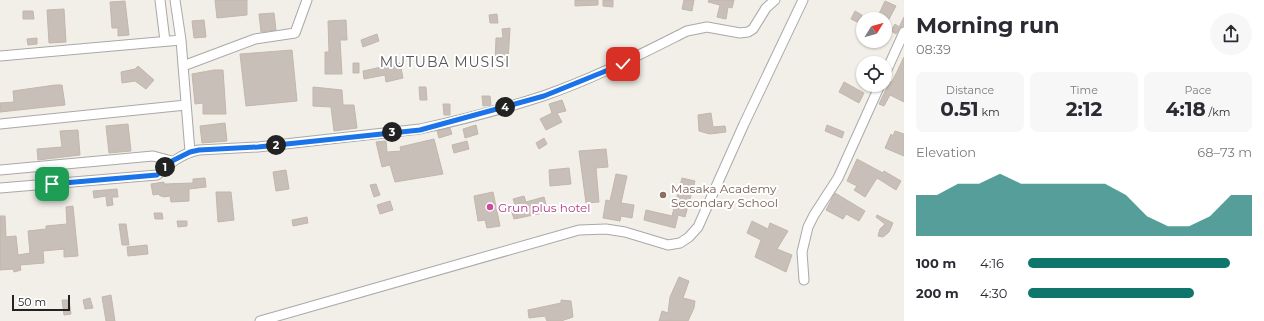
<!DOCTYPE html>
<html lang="en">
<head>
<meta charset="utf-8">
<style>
  :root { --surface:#fff; --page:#f7f7f7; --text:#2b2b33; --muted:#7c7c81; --accent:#0f766e }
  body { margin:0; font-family:Montserrat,sans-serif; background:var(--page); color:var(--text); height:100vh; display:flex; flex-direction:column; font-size:15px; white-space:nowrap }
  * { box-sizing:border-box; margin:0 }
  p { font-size:13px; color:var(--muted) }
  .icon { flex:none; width:22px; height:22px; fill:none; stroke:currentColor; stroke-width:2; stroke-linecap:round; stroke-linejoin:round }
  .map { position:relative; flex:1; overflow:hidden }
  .side { display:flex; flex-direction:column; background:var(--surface); width:360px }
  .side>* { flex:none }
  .needle { width:26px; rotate:53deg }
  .buttons { position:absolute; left:856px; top:12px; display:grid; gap:8px }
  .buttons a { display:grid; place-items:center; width:36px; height:36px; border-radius:50%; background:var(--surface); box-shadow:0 1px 3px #0004; font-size:20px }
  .scale { position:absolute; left:12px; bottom:10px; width:58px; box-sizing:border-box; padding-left:4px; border:2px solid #222; border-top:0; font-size:11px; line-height:14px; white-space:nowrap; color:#222; -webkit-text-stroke:3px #fff; paint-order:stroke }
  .pin { position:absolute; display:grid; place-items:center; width:34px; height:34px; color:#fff; margin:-17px; border-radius:8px; box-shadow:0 2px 6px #0006 }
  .km { position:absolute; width:20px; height:20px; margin:-10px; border-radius:50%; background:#222; color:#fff; font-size:11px; line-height:20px; text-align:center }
  .round { display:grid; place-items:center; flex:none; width:42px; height:42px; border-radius:21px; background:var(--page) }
  .head { display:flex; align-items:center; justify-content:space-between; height:68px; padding:0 12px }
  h1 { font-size:22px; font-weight:700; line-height:30px }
  .metrics { display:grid; grid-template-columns:repeat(3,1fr); gap:6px; height:68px; padding:4px 12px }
  .metrics div { display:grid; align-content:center; border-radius:8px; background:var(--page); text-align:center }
  .metrics b { font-size:20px; font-weight:700 }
  .metrics small { font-size:11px; font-weight:400 }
  .metrics p { font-size:11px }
  .chart { height:112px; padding:8px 12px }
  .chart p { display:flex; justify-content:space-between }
  .chart svg { width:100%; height:72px; margin-top:4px; fill:var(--accent); opacity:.7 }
  ul { padding:0 12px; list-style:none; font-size:13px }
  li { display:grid; grid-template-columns:64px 48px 1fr; align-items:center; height:30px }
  li i { height:10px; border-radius:5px; background:var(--accent) }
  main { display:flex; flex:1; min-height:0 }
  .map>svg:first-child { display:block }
  .building { fill:#c7bfb8; stroke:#c4b6ab }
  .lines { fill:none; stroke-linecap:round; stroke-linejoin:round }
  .minor-casing { stroke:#a9a9a9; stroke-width:11 }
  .minor { stroke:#fff; stroke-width:9 }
  .route-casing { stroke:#fff; stroke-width:8 }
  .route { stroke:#1a73e8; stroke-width:5 }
  .education-dot { fill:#8d6e63; stroke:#fff; stroke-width:1.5 }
  .hotel-dot { fill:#d1479c; stroke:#fff; stroke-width:1.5 }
  .labels { text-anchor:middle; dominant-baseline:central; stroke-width:4; stroke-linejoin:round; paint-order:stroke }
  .education-label { font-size:12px; fill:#785e54; stroke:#fff; text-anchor:start }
  .hotel-label { font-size:12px; fill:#b23c85; stroke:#fff; text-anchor:start }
  .quarter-label { font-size:14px; letter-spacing:1px; fill:#555; stroke:#fff }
</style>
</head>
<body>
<main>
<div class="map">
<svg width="904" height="321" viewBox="0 0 904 321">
  <rect width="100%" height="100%" fill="#f2efe9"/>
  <path class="building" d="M215 0H247V15L217 18Z
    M575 0H598V5L575 6Z
    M603 0H613V7L603 6Z
    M684 0H694L692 11 682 9Z
    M709 0H734L732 8 728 7 726 19 717 17 720 5 708 2Z
    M125 1 129 35 118 36V28H112L110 2Z
    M885 1 896 6 888 21 878 16Z
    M64 9 66 42 49 43 47 10Z
    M23 11H33L34 19H23Z
    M855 11 862 15 859 23 851 19Z
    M274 13 276 30 261 32 259 14Z
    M497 14 498 23H490L489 15Z
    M904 17V26L900 27 896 34 891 31 895 24 899 27Z
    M204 20 206 37 194 38 192 21Z
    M346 20 347 40H340L342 74H325V52H329L328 21Z
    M510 28 508 62H495L496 38H503L502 29Z
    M377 34 379 41 363 47 361 40Z
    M37 38V44L28 45 27 39Z
    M292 50 297 101 246 106 240 54Z
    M904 57V102L890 95 884 106 879 104 890 81 892 82Z
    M353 63H359V73H353Z
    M400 63 403 78 386 82 385 75 364 79 363 71Z
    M138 66 154 80 146 89 135 81 122 83 121 72 135 69Z
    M214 70H223L226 114H203V103L195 104 192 74Z
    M844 82 864 93 859 103 839 92Z
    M55 85H62L65 105 0 112V103L14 102 13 91Z
    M313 87 342 90 343 105H354L357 128 334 131 331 107 313 106Z
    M419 87H426L427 100H420Z
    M482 96H490L491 105 483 106Z
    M562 100 566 111 557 113 562 122 546 130 540 119 552 113 549 104Z
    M443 104H450V115H444Z
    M711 113 713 127 725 126 726 132 710 134 699 131 698 115Z
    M225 123 227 141 202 143 200 126Z
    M128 124 131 151 109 153 106 126Z
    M476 125 478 134 465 138 463 129Z
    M827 125 844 132 842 138 825 131Z
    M450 128 452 134 439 138 437 131Z
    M78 130 80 155 38 160 37 149 62 147 60 131Z
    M895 131 904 134V156L885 148 891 134 893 136Z
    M544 138 547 144 539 149 536 143Z
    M434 139 443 174 395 182 390 165 382 167 376 142 386 141 387 152 401 151 400 147Z
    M467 141 469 149 454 153 452 145Z
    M606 149 608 167 596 168 599 202 586 203 579 151Z
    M857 159 883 173 884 171 901 181 896 190 877 178 865 197 854 190 857 186 847 181Z
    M569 168 571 184 550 186 549 170Z
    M286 170 289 189 276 191 273 172Z
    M616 174 627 176 621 203 634 205 632 218 621 216 620 221 603 218 606 200 610 201Z
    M205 178 206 187 189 189V201L171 202 170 196 163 197V196H160L159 194 153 195 151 184 164 182V184L193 183V179Z
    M682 178 695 181 685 217 678 215 675 228 644 220 646 210 672 216Z
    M376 184 380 195 374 197 370 185Z
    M117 189 118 197H112L113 205 107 206 106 196 94 198 93 191Z
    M216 192H231L234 220 218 222Z
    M493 192 500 226 487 228 485 220 478 221 474 196Z
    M835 193 865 211 859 221 846 214 843 219 826 210Z
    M524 196 526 202 544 197 548 212 514 219 510 206 515 205 513 199Z
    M390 201 393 210 380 214 377 205Z
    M73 206 78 256 64 257V249L43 251 44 263 20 265 21 270 14 272 13 269 0 270V216H5L6 237 16 236 18 255 30 253 28 231 46 229V226L67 224 66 207Z
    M154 213H162L163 219H155Z
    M877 215 893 223 889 232 883 237 878 236 880 229 885 224 876 217Z
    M307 217 308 223 293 226 292 220Z
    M177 221H187V226L178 227Z
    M752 221 768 229 770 223 788 231 777 249 792 255 786 272 755 257 761 240 747 233Z
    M119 224H126L129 245H122Z
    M147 245 148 254 128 256 127 247Z
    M679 277 689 281 683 298 695 301 694 308 688 321H659L662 311 668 313 670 297Z
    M111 295 115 321H106L102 297Z
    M90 298 93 308 85 309 83 300Z
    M62 300H69L71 314 64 315Z
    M561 300 571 301 573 317 561 321H547L545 316 529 318 528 310 561 303Z"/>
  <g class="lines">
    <defs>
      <path id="minor" d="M160 0 165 41
        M175 0 181 40 190 152
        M0 56 181 40
        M183 66 255 39 295 33 307 0
        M885 74 904 32
        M0 124 186 105
        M0 170 153 156 172 161
        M0 188 157 175C169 164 182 153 199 150L258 147 420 129C461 120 503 109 543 96 593 79 641 54 687 31L707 27 740 33 748 32 753 29 766 8 775 0
        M804 280 802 252 808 227 814 215 838 178 880 85
        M260 321 579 230 606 229 625 232 668 245 680 243 689 237 698 227 744 124 803 0"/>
    </defs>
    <use href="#minor" class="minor-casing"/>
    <use href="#minor" class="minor"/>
  </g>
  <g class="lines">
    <defs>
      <path id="route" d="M52 184 157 175 172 161 190 152 199 150 258 147 420 130 544 96 623 64"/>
    </defs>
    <use href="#route" class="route-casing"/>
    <use href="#route" class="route"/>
  </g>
  <circle class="education-dot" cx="663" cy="195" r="4"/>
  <circle class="hotel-dot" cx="490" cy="207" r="4"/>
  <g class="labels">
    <g class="education-label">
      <text x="671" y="188">Masaka Academy<tspan x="671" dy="14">Secondary School</tspan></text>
    </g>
    <g class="hotel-label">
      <text x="498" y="207">Grun plus hotel</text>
    </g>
    <g class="quarter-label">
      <text x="445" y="62">MUTUBA MUSISI</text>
    </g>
  </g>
</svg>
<div class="buttons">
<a><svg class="needle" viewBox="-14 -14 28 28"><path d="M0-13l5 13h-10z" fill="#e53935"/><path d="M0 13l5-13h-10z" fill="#7c7c81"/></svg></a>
<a><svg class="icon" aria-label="locate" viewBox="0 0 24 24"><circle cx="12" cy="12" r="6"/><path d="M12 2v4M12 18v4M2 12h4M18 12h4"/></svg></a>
</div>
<div class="scale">50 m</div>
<div class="pin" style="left:52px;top:184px;background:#1e9e55"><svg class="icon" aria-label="arrive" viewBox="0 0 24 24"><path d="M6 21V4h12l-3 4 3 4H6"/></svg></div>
<div class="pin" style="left:623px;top:64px;background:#d93025"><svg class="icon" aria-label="check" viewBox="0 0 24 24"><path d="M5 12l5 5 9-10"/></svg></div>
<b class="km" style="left:165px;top:167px">1</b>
<b class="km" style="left:276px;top:145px">2</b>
<b class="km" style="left:392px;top:132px">3</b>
<b class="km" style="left:505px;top:107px">4</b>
</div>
<section class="side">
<div class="head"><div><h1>Morning run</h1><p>08:39</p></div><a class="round"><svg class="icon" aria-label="share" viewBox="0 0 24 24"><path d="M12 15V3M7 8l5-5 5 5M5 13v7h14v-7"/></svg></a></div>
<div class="metrics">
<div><p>Distance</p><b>0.51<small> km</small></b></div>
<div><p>Time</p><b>2:12</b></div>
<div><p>Pace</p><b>4:18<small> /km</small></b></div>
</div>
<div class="chart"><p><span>Elevation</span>68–73 m</p>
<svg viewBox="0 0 160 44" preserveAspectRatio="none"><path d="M0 44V19L10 19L20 12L30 12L40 6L50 12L60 12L70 12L80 12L90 12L100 19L110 32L120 38L130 38L140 32L150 19L160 19V44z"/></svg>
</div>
<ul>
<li><b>100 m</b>4:16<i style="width:90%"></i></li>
<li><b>200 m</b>4:30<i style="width:74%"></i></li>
</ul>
</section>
</main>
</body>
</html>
